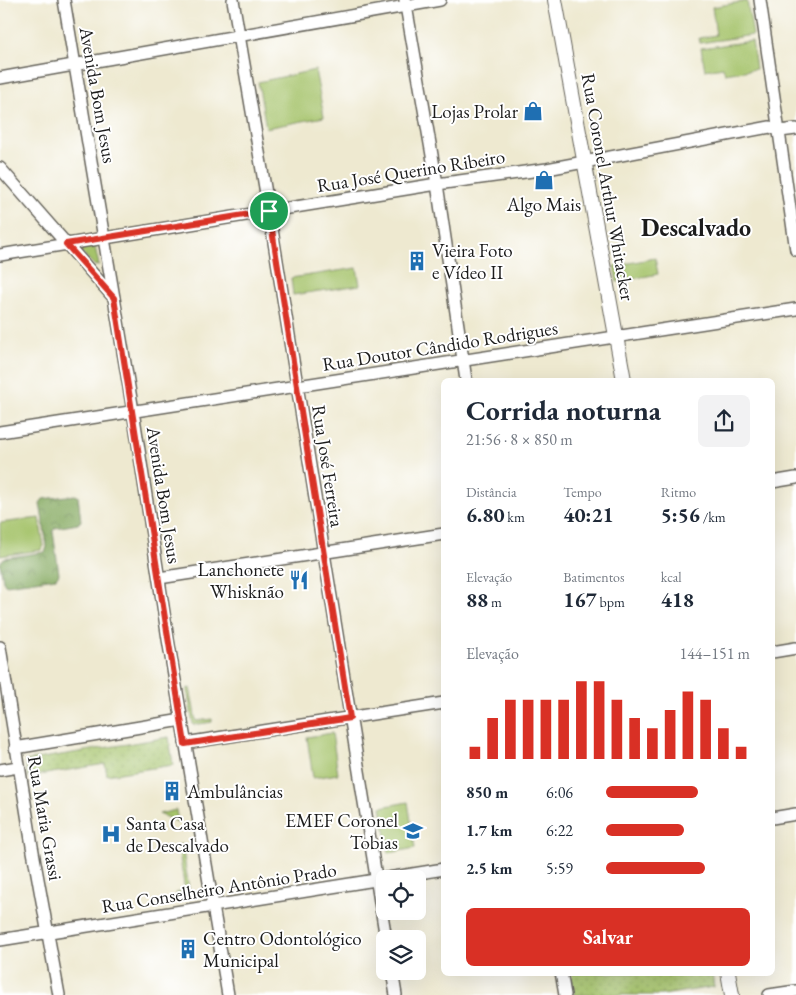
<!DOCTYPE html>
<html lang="pt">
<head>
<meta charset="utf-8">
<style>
  :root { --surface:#fff; --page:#f2f2f3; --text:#1f2937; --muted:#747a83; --accent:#d93025 }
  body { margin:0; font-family:"EB Garamond",serif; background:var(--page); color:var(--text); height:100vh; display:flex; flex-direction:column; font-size:19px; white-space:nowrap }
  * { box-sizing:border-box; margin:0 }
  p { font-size:16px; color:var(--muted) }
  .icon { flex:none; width:28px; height:28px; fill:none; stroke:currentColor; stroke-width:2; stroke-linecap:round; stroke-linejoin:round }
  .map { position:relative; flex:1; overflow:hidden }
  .drawer { position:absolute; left:441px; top:378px; width:334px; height:598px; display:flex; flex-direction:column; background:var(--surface); border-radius:8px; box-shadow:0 5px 20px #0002 }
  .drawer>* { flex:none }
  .tools { position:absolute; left:376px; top:870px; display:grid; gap:10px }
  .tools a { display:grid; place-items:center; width:50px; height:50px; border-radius:8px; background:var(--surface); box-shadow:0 5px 20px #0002; font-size:25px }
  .pin { position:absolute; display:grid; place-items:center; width:42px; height:42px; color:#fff; margin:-21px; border:2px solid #fff; border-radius:50%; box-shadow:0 1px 5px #0007 }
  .round { display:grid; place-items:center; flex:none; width:52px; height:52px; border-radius:8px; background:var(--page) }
  .head { display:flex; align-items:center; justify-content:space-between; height:85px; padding:0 25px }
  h1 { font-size:28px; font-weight:700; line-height:38px }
  .metrics { display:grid; grid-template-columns:repeat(3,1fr); gap:8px; height:85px; padding:5px 25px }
  .metrics div { display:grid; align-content:center }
  .metrics b { font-size:21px; font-weight:700 }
  .metrics small { font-size:14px; font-weight:400 }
  .metrics p { font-size:14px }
  .chart { height:140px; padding:10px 25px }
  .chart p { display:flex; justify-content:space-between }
  .chart svg { width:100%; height:90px; margin-top:5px; stroke:var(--accent); stroke-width:6 }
  .button { display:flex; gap:10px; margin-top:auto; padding:10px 25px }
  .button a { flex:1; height:58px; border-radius:8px; background:var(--accent); color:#fff; font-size:20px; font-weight:700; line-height:58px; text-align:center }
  ul { padding:0 25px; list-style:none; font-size:16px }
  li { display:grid; grid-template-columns:80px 60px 1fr; align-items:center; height:38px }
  li i { height:12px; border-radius:6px; background:var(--accent) }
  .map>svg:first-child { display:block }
  .grass { fill:#a5c36b; stroke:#607044 }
  .forest { fill:url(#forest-crowns); stroke:#50623e }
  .park { fill:url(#park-dots); stroke:#607044 }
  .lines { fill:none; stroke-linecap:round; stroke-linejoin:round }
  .minor-casing { stroke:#66645b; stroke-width:14 }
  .major-casing { stroke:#66645b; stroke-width:16 }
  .minor { stroke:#fff; stroke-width:11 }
  .major { stroke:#fff; stroke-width:14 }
  .route-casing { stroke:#fff; stroke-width:10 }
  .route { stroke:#d93025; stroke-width:6 }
  .labels { text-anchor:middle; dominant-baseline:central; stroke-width:4; stroke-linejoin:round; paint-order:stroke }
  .street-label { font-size:19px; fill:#1c1c1c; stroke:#fff }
  .poi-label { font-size:19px; fill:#1c1c1c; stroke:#fff; text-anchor:start }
  .district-label { font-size:24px; font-weight:bold; fill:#1c1c1c; stroke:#fff }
</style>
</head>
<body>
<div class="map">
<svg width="796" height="995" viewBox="0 0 796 995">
  <defs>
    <pattern id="forest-crowns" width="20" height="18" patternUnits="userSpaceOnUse" patternTransform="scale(1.25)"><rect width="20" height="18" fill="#84a95f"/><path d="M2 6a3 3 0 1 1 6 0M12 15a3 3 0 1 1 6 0" fill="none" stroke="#6b894e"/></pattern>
    <pattern id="park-dots" width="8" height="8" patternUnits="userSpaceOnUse" patternTransform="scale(1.25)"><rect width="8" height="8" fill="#a5c36b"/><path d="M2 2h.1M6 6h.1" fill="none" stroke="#8da75c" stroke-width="1.8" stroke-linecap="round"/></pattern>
  </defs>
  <rect width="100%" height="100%" fill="#fff"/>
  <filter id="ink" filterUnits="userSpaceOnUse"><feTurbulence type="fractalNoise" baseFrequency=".02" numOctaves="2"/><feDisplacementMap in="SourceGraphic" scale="10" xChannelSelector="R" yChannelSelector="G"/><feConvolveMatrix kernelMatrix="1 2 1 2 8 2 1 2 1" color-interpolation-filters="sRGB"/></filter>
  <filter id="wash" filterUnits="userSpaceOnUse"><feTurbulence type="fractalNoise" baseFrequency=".0096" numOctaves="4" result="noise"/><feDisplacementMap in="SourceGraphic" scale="20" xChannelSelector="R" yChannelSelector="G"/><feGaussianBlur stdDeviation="1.12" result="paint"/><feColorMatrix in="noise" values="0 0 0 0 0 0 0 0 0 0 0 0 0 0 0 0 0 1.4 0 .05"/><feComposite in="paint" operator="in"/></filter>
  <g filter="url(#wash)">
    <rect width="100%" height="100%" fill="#eee9d0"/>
    <path class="grass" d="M747 1 753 35 700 43 699 38 716 35 712 7Z
      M752 41 756 69 725 74 723 67 705 70 701 48Z
      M315 70 324 117 266 128 258 82Z
      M93 245 95 247 99 265 95 266 81 252 82 247Z
      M655 258 658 274 617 282 614 266Z
      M357 268 360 285 293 295 291 278Z
      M39 518 44 546 41 550 0 556V523Z
      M190 688 196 721 212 719V722L193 725 187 689Z
      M332 733 338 774 313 778 307 737Z
      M408 802 415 848 389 853 381 807Z
      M176 810 178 822 159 814Z
      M182 844 190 895 177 897 176 893 185 891 178 845Z"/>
    <path class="forest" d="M75 495 78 496 81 521 78 524 55 528 53 531 59 574 56 578 6 585 3 581 0 563 4 558 45 552 47 547 40 503 43 499Z"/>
    <path class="park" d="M169 737 173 765 107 775 105 764 28 777 25 761Z
      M571 973H712L714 987 662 995H574Z"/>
  </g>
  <g filter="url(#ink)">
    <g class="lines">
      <defs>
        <path id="minor" d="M64 0 133 411 168 639 228 995
          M233 0 269 211 386 939
          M405 0 437 184 466 380
          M760 0 796 250
          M0 78 440 0
          M0 168 114 298
          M0 255 437 184 547 169 770 127 780 131 796 129
          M0 432 796 309
          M772 482 796 478
          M159 578 444 534
          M0 647 32 846 59 995
          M772 652 796 648
          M185 743 444 703
          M15 748 182 720
          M0 770 18 767
          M772 818 796 814
          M0 940 444 869
          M392 971 396 995
          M561 972 565 995
          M769 995 796 991"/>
        <path id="major" d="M555 0 624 380
          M728 972 732 995"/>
      </defs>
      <use href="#minor" class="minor-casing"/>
      <use href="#major" class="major-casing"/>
      <use href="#minor" class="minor"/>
      <use href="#major" class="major"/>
    </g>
  </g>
  <g class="lines" filter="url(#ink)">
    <defs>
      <path id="route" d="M269 211 350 718 185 744 114 298 66 244Z"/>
    </defs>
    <use href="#route" class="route-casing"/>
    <use href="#route" class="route"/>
  </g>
  <defs>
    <symbol id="shop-bare" viewBox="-9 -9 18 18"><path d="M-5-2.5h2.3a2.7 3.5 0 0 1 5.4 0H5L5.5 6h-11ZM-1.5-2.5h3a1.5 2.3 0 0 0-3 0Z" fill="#1f6fb2" stroke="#fff" stroke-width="2.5" paint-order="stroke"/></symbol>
    <symbol id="building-bare" viewBox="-9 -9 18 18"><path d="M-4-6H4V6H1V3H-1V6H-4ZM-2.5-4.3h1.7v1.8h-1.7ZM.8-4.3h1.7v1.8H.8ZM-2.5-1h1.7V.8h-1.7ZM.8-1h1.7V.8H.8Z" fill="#1f6fb2" stroke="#fff" stroke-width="2.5" paint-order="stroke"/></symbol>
    <symbol id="restaurant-bare" viewBox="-9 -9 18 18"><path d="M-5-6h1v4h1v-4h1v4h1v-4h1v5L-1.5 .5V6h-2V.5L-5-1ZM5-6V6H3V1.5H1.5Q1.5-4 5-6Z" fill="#1f6fb2" stroke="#fff" stroke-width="2.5" paint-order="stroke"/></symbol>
    <symbol id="school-bare" viewBox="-9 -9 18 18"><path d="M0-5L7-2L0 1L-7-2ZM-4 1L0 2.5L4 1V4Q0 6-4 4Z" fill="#1f6fb2" stroke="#fff" stroke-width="2.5" paint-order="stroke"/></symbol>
    <symbol id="hospital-bare" viewBox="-9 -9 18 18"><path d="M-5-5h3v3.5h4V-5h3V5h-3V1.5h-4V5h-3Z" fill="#1f6fb2" stroke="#fff" stroke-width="2.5" paint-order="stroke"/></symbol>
  </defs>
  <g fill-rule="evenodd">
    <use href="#shop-bare" x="519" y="97" width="28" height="28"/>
    <use href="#shop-bare" x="530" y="166" width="28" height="28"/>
    <use href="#building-bare" x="403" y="247" width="28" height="28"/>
    <use href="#restaurant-bare" x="285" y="566" width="28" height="28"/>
    <use href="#building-bare" x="158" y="777" width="28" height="28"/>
    <use href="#school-bare" x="399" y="817" width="28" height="28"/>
    <use href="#hospital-bare" x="97" y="820" width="28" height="28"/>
    <use href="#building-bare" x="174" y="935" width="28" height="28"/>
  </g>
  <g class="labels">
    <g class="street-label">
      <text transform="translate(98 95) rotate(80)">Avenida Bom Jesus</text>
      <text transform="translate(411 171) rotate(-9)">Rua José Querino Ribeiro</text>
      <text transform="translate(608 187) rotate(80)">Rua Coronel Arthur Whitacker</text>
      <text transform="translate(440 346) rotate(-9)">Rua Doutor Cândido Rodrigues</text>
      <text transform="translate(328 466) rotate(81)">Rua José Ferreira</text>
      <text transform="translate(164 495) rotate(81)">Avenida Bom Jesus</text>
      <text transform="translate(45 818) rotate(80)">Rua Maria Grassi</text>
      <text transform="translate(219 888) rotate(-9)">Rua Conselheiro Antônio Prado</text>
    </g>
    <g class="poi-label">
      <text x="518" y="111" text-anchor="end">Lojas Prolar</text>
      <text x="544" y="204" text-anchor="middle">Algo Mais</text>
      <text x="432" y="250">Vieira Foto<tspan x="432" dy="22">e Vídeo II</tspan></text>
      <text x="284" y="569" text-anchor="end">Lanchonete<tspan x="284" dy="22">Whisknão</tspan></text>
      <text x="187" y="791">Ambulâncias</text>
      <text x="398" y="820" text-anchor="end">EMEF Coronel<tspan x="398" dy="22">Tobias</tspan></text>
      <text x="126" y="823">Santa Casa<tspan x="126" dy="22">de Descalvado</tspan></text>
      <text x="203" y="938">Centro Odontológico<tspan x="203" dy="22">Municipal</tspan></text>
    </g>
    <g class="district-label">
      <text x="696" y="227">Descalvado</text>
    </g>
  </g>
</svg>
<div class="tools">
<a><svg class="icon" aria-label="locate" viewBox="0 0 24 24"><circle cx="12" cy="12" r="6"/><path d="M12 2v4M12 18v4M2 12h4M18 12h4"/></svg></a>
<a><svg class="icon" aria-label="layers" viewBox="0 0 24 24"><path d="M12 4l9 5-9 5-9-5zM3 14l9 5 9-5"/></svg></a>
</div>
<div class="pin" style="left:269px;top:211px;background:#1e9e55"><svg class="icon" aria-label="arrive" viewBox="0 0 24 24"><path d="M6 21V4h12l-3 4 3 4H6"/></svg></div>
<section class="drawer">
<div class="head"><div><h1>Corrida noturna</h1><p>21:56 · 8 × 850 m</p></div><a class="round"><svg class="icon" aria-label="share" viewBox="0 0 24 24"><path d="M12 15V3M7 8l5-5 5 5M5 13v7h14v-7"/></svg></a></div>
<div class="metrics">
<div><p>Distância</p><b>6.80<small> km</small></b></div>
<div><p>Tempo</p><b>40:21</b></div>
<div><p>Ritmo</p><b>5:56<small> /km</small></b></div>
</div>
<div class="metrics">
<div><p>Elevação</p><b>88<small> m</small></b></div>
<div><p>Batimentos</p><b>167<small> bpm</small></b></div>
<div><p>kcal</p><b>418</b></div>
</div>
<div class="chart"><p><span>Elevação</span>144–151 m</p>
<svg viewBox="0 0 160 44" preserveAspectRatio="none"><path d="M5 44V38M15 44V24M25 44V15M35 44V15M45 44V15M55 44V15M65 44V6M75 44V6M85 44V15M95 44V24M105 44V29M115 44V20M125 44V11M135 44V15M145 44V29M155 44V38"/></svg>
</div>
<ul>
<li><b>850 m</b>6:06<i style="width:64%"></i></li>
<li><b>1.7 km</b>6:22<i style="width:54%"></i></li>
<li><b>2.5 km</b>5:59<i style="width:69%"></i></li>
</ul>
<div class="button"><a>Salvar</a></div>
</section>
</div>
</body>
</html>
